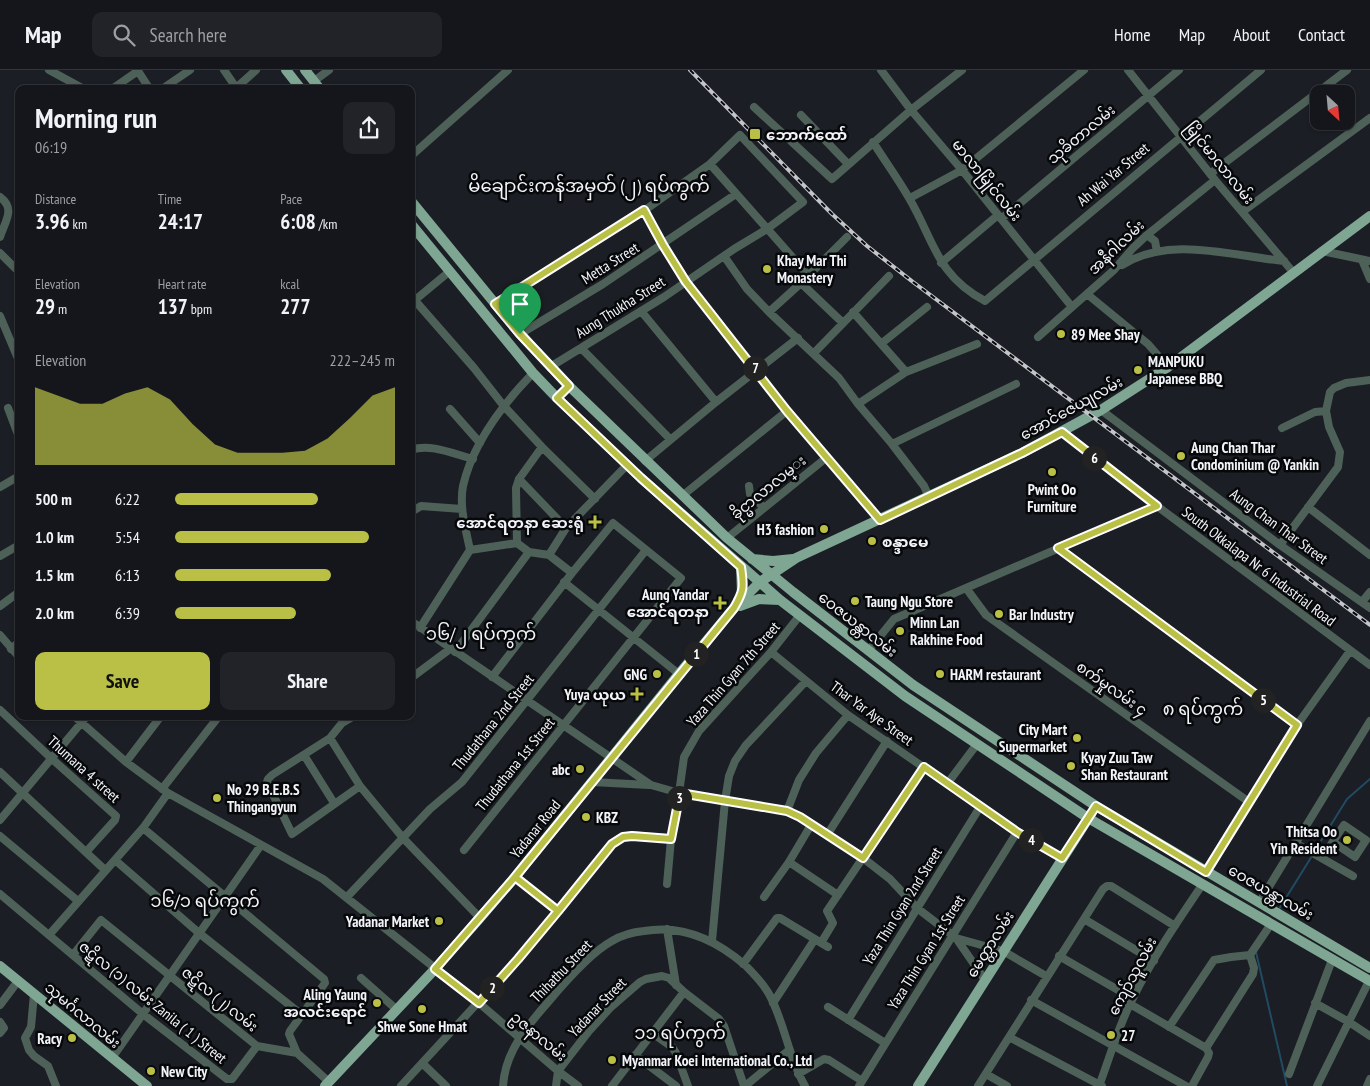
<!DOCTYPE html>
<html lang="en">
<head>
<meta charset="utf-8">
<style>
  :root { --surface:#14161b; --page:#212328; --text:#f1f3f6; --muted:#9d9fa3; --line:#33353a; --accent:#bac045 }
  body { margin:0; font-family:"PT Sans Narrow","Noto Sans Myanmar",sans-serif; background:var(--page); color:var(--text); height:100vh; display:flex; flex-direction:column; font-size:19px; white-space:nowrap }
  * { box-sizing:border-box; margin:0 }
  p { font-size:16px; color:var(--muted) }
  .icon { flex:none; width:28px; height:28px; fill:none; stroke:currentColor; stroke-width:2; stroke-linecap:round; stroke-linejoin:round }
  .map { position:relative; flex:1; overflow:hidden }
  .side { position:absolute; left:15px; top:15px; width:400px; height:635px; display:flex; flex-direction:column; background:var(--surface); border-radius:10px; box-shadow:0 1px 4px #0004,0 0 0 1px var(--line) }
  .side>* { flex:none }
  .needle { width:32px; rotate:154deg }
  .controls { position:absolute; left:1310px; top:15px; display:grid; gap:10px }
  .controls a { display:grid; place-items:center; width:45px; height:45px; border-radius:10px; background:var(--surface); box-shadow:0 1px 4px #0004,0 0 0 1px var(--line); font-size:25px }
  .pin { position:absolute; display:grid; place-items:center; width:42px; height:42px; color:#fff; margin:-51px -21px; border-radius:50% 50% 50% 0; rotate:-45deg; box-shadow:0 0 5px #0007 }
  .pin .icon { rotate:45deg }
  .km { position:absolute; width:25px; height:25px; margin:-12px; border-radius:50%; background:#222; color:#fff; font-size:14px; line-height:25px; text-align:center }
  .round { display:grid; place-items:center; flex:none; width:52px; height:52px; border-radius:10px; background:var(--page) }
  .summary { display:flex; align-items:center; justify-content:space-between; height:85px; padding:0 20px }
  h1 { font-size:28px; font-weight:700; line-height:38px }
  .metrics { display:grid; grid-template-columns:repeat(3,1fr); gap:8px; height:85px; padding:5px 20px }
  .metrics div { display:grid; align-content:center }
  .metrics b { font-size:21px; font-weight:700 }
  .metrics small { font-size:14px; font-weight:400 }
  .metrics p { font-size:14px }
  .chart { height:140px; padding:10px 20px }
  .chart p { display:flex; justify-content:space-between }
  .chart svg { width:100%; height:90px; margin-top:5px; fill:var(--accent); opacity:.7 }
  .action { display:flex; gap:10px; margin-top:auto; padding:10px 20px }
  .action a { flex:1; height:58px; border-radius:10px; background:var(--accent); color:#111; font-size:20px; font-weight:700; line-height:58px; text-align:center }
  .action a+a { background:var(--page); color:var(--text) }
  ul { padding:0 20px; list-style:none; font-size:16px }
  li { display:grid; grid-template-columns:80px 60px 1fr; align-items:center; height:38px }
  li i { height:12px; border-radius:6px; background:var(--accent) }
  header { display:flex; align-items:center; gap:30px; box-sizing:border-box; height:70px; padding:0 25px; background:var(--surface); border-bottom:1px solid var(--line) }
  header strong { font-size:24px }
  nav { display:flex; gap:28px; margin-inline-start:auto; font-size:18px }
  .search { width:350px; height:45px; background:var(--page); display:flex; align-items:center; gap:12px; box-sizing:border-box; padding:0 18px; border-radius:10px; color:var(--muted); font-size:19px }
  .map>svg:first-child { display:block }
  .lines { fill:none; stroke-linecap:round; stroke-linejoin:round }
  .stream { stroke:#214b62; stroke-width:2 }
  .minor { stroke:#4e6158; stroke-width:8 }
  .major { stroke:#7ea693; stroke-width:10 }
  .rail-casing { stroke:#c3c5ca; stroke-width:4 }
  .rail { stroke:#07080a; stroke-width:2; stroke-dasharray:5.5; stroke-linecap:butt }
  .route-casing { stroke:#fff; stroke-width:10 }
  .route { stroke:#bac045; stroke-width:6 }
  .poi-dot { fill:#bac045; stroke:#07080a; stroke-width:2 }
  .labels { text-anchor:middle; dominant-baseline:central; stroke-width:5; stroke-linejoin:round; paint-order:stroke }
  .poi-label { font-size:15px; font-weight:bold; fill:#f2f4f9; stroke:#07080a; text-anchor:start }
  .street-label { font-size:15px; fill:#f2f4f9; stroke:#07080a }
  .quarter-label { font-size:18px; fill:#f2f4f9; stroke:#07080a }
</style>
</head>
<body>
<header>
<strong>Map</strong>
<div class="search"><svg class="icon" aria-label="search" viewBox="0 0 24 24"><circle cx="10" cy="10" r="6"/><path d="M15 15l6 6"/></svg>Search here</div>
<nav><a>Home</a><a>Map</a><a>About</a><a>Contact</a></nav>
</header>
<div class="map">
<svg width="1370" height="1016" viewBox="0 0 1370 1016">
  <rect width="100%" height="100%" fill="#1b1e24"/>
  <g class="lines">
    <path class="stream" d="M1314 782 1347 729 1370 709
      M1279 839 1312 786
      M1256 882 1287 1016"/>
    <path class="minor" d="M49 0 84 19
      M224 0 237 19
      M881 0 911 40 962 100 1072 237
      M1128 0 1215 110 1293 202
      M314 11 329 0
      M236 18 256 0
      M112 19 138 1 149 18
      M162 19 190 0
      M754 37 832 109 911 40 962 0
      M801 45 848 94
      M873 72C885 91 898 109 909 128 934 170 936 205 985 231L1261 0
      M411 86 508 0
      M710 94 809 206
      M1210 104 1347 0
      M0 127C16 139 5 151 0 167
      M910 128 962 100 1084 0
      M645 140 663 175 686 212 787 341 880 450
      M1242 142 1370 48
      M1001 149 1179 0
      M1147 165 1155 171 1157 182
      M1322 181 1370 191
      M0 183 19 202
      M724 186 747 219 769 242 839 308 858 334 892 374 924 416 929 427
      M1362 190 1370 209
      M941 193 998 145
      M1122 195C1170 165 1231 186 1284 191
      M801 213 843 253
      M1087 224 1148 274 1168 297
      M411 226 474 298 503 335 542 377 595 429
      M415 230 450 201
      M495 234 645 140 710 94 740 65 803 132 767 159 734 179 664 227 550 297
      M641 241 716 332
      M769 242 801 213 847 167
      M853 242 906 302
      M0 246 19 291
      M520 264 603 214 736 124
      M1038 267 1114 200 1133 178 1147 165 1215 110
      M882 273 927 237
      M581 278 670 369
      M814 283 889 206
      M858 334 906 302 977 274
      M8 338 19 367
      M450 339 480 373
      M1101 340 1280 475 1370 538
      M1282 358 1315 342 1326 341
      M1062 362 1157 436 1370 595
      M892 374 1016 314
      M411 380C430 373 454 384 473 389
      M645 391 716 332 798 268
      M519 409 566 458
      M749 416 750 424 764 438
      M0 417 19 406
      M682 426 787 341
      M1308 437 1370 485
      M411 442 421 436 462 439
      M727 468 826 388
      M517 473 516 418 519 409 542 377
      M1280 475 1338 397 1340 382 1329 357 1326 341 1330 322 1334 318 1346 313 1370 310
      M1058 478 1297 655
      M470 480 517 473 529 482 549 485 572 503
      M549 485 566 458 627 395
      M0 486 19 475
      M564 512 679 604
      M966 518 986 545 1249 732
      M1362 532 1370 522
      M0 536 19 522
      M411 551 651 715 679 723 787 741 800 747 863 788 890 809 917 838 956 868 985 910
      M420 558 470 480C466 460 459 437 463 416 473 372 503 334 533 303
      M0 565 19 587
      M11 579 19 572
      M868 581 894 549 1157 436
      M455 582 529 482
      M771 582 848 645 1017 762 1062 788
      M411 608 450 579
      M0 640 51 688 116 746 115 750 87 781
      M74 646 126 692 168 723 323 809 479 933 558 1001 578 1016
      M354 646 342 653 330 668 272 705 268 709 267 712 292 764 360 716
      M330 668 360 716 403 768 480 848
      M304 685 334 733
      M126 692 161 646
      M0 702 105 800
      M592 712 649 715
      M947 714 977 674
      M162 719 219 646
      M787 741 799 710 816 683 848 645
      M0 750 87 646
      M143 758 324 909 325 913 290 961 289 964 297 983
      M827 765 887 671
      M0 766 78 831
      M1295 773 1353 806
      M464 780 681 508 613 453 572 503 492 607
      M1322 788 1344 755 1366 770 1355 787 1333 772
      M115 790 199 863 302 945
      M789 792 838 825
      M1206 802 1297 655 1350 581
      M515 807 558 841
      M667 814 671 769 679 723 684 687 699 661 771 582 800 545
      M0 824 143 944 227 1009H232L257 976
      M347 827 430 739 462 712 646 480
      M764 827 789 792 811 755
      M1259 833 1370 651
      M1084 849 1154 891
      M667 859 676 915
      M49 865 143 758 168 723
      M956 868 1003 881 1046 906
      M712 871 725 731 729 706 735 691 746 675 806 611
      M821 873 833 853 827 841 924 697
      M73 885 101 850 257 976 297 983 329 1012
      M1059 886 1132 928
      M743 894 777 848H780L828 877
      M361 908 396 939
      M34 924 31 957 25 968 29 980 34 986 48 996 56 1016
      M1031 930 1186 1016
      M773 933 815 869
      M1315 933 1349 952 1370 966
      M1130 934 1206 978
      M0 935 18 911
      M828 937 885 973
      M848 950 980 737
      M0 952 4 958 0 963
      M1169 957 1214 890 1231 887 1250 885 1271 854
      M652 963 672 977 676 983 688 1016
      M1009 967 1102 1016
      M1206 978 1253 904 1254 898 1250 885
      M635 985 676 1016
      M112 988 261 775
      M422 993 446 1016
      M798 1004 824 989 829 990 862 1011
      M986 1004 1007 1016
      M1289 1004 1332 890
      M401 1016 518 889 612 774 623 767 632 765 671 769
      M503 1016C505 982 527 956 549 931 565 912 590 883 612 871 622 865 633 862 644 861 683 854 716 870 745 895 754 904 763 913 769 924 785 953 788 987 805 1016
      M556 1016 558 1001 589 961 610 938 640 912 646 909 662 906 669 908 684 922 719 949 724 956 744 1016
      M612 1016 684 922
      M745 1016 789 980
      M859 1016 1017 762
      M978 1016 1103 819 1107 816H1111L1175 856
      M1099 1016C1110 987 1118 957 1132 930 1151 890 1177 852 1202 815
      M1192 1016 1208 987 1209 983 1206 978
      M1317 1016 1369 911
      M1367 1016 1370 1009"/>
    <path class="major" d="M286 0 301 19
      M305 0 320 19
      M411 131 520 264 569 316 727 468 793 522 913 615 1096 736 1370 898
      M411 154 533 303 557 328 641 408 780 530 905 626 1088 748 1370 911
      M752 489 773 491 793 489
      M738 531 742 524 741 497
      M740 536 759 529 780 530
      M0 896 147 1016
      M325 1016 435 899 480 848 515 807 679 604 734 538 760 512 796 488 1022 383 1101 340 1168 297 1370 146
      M918 1016 1091 744"/>
    <defs>
      <path id="rail" d="M690 0 832 144 867 176 913 212 1370 555"/>
    </defs>
    <use href="#rail" class="rail-casing"/>
    <use href="#rail" class="rail"/>
  </g>
  <g class="lines">
    <defs>
      <path id="route" d="M520 264 569 316 557 328 641 408 741 497C744 517 744 521 734 538L515 807 558 841 518 889 479 933 435 899 515 807 558 841 612 774 623 767 632 766 671 769 680 723 787 741 800 747 863 788 924 697 1017 762 1062 788 1096 736 1206 802 1297 655 1058 478 1157 436 1062 362 1022 383 880 450 787 341 686 212 663 175 644 140 495 234 520 264"/>
    </defs>
    <use href="#route" class="route-casing"/>
    <use href="#route" class="route"/>
  </g>
  <g class="poi-dot">
    <rect x="749" y="58" width="12" height="12" rx="2.5"/>
    <circle cx="767" cy="199" r="5"/>
    <circle cx="1061" cy="264" r="5"/>
    <circle cx="1138" cy="300" r="5"/>
    <circle cx="1181" cy="386" r="5"/>
    <circle cx="1052" cy="402" r="5"/>
    <path d="M592.5 444.5h5v5h5v5h-5v5h-5v-5h-5v-5h5z"/>
    <circle cx="824" cy="459" r="5"/>
    <circle cx="872" cy="471" r="5"/>
    <circle cx="855" cy="531" r="5"/>
    <path d="M717.5 525.5h5v5h5v5h-5v5h-5v-5h-5v-5h5z"/>
    <circle cx="999" cy="544" r="5"/>
    <circle cx="900" cy="561" r="5"/>
    <circle cx="657" cy="604" r="5"/>
    <circle cx="940" cy="604" r="5"/>
    <path d="M634.5 616.5h5v5h5v5h-5v5h-5v-5h-5v-5h5z"/>
    <circle cx="1077" cy="668" r="5"/>
    <circle cx="1071" cy="696" r="5"/>
    <circle cx="580" cy="699" r="5"/>
    <circle cx="217" cy="728" r="5"/>
    <circle cx="586" cy="747" r="5"/>
    <circle cx="1347" cy="770" r="5"/>
    <circle cx="439" cy="851" r="5"/>
    <circle cx="377" cy="933" r="5"/>
    <circle cx="422" cy="939" r="5"/>
    <circle cx="1111" cy="965" r="5"/>
    <circle cx="72" cy="968" r="5"/>
    <circle cx="612" cy="990" r="5"/>
    <circle cx="151" cy="1001" r="5"/>
  </g>
  <g class="labels">
    <g class="poi-label">
      <text x="766" y="64">ဘောက်ထော်</text>
      <text x="777" y="190">Khay Mar Thi<tspan x="777" dy="17">Monastery</tspan></text>
      <text x="1071" y="264">89 Mee Shay</text>
      <text x="1148" y="291">MANPUKU<tspan x="1148" dy="17">Japanese BBQ</tspan></text>
      <text x="1191" y="377">Aung Chan Thar<tspan x="1191" dy="17">Condominium @ Yankin</tspan></text>
      <text x="1052" y="419" text-anchor="middle">Pwint Oo<tspan x="1052" dy="17">Furniture</tspan></text>
      <text x="584" y="452" text-anchor="end">အောင်ရတနာ ဆေးရုံ</text>
      <text x="814" y="459" text-anchor="end">H3 fashion</text>
      <text x="882" y="471">စန္ဒာမေ</text>
      <text x="709" y="524" text-anchor="end">Aung Yandar<tspan x="709" dy="17">အောင်ရတနာ</tspan></text>
      <text x="865" y="531">Taung Ngu Store</text>
      <text x="1009" y="544">Bar Industry</text>
      <text x="910" y="552">Minn Lan<tspan x="910" dy="17">Rakhine Food</tspan></text>
      <text x="647" y="604" text-anchor="end">GNG</text>
      <text x="950" y="604">HARM restaurant</text>
      <text x="626" y="624" text-anchor="end">Yuya ယုယ</text>
      <text x="1067" y="659" text-anchor="end">City Mart<tspan x="1067" dy="17">Supermarket</tspan></text>
      <text x="1081" y="687">Kyay Zuu Taw<tspan x="1081" dy="17">Shan Restaurant</tspan></text>
      <text x="570" y="699" text-anchor="end">abc</text>
      <text x="227" y="719">No 29 B.E.B.S<tspan x="227" dy="17">Thingangyun</tspan></text>
      <text x="596" y="747">KBZ</text>
      <text x="1337" y="761" text-anchor="end">Thitsa Oo<tspan x="1337" dy="17">Yin Resident</tspan></text>
      <text x="429" y="851" text-anchor="end">Yadanar Market</text>
      <text x="367" y="924" text-anchor="end">Aling Yaung<tspan x="367" dy="17">အလင်းရောင်</tspan></text>
      <text x="422" y="956" text-anchor="middle">Shwe Sone Hmat</text>
      <text x="1121" y="965">27</text>
      <text x="62" y="968" text-anchor="end">Racy</text>
      <text x="622" y="990">Myanmar Koei International Co., Ltd</text>
      <text x="161" y="1001">New City</text>
    </g>
    <g class="street-label">
      <text transform="translate(1081 64) rotate(-40)">သုခိတာလမ်း</text>
      <text transform="translate(1220 93) rotate(51)">မြိုင်မာလာလမ်း</text>
      <text transform="translate(1113 104) rotate(-40)">Ah Wai Yar Street</text>
      <text transform="translate(987 110) rotate(51)">မာလာမြိုင်လမ်း</text>
      <text transform="translate(1116 177) rotate(-44)">အနီဂါလမ်း</text>
      <text transform="translate(610 193) rotate(-32)">Metta Street</text>
      <text transform="translate(620 237) rotate(-32)">Aung Thukha Street</text>
      <text transform="translate(1071 338) rotate(-29)">အောင်ဇေယျလမ်း</text>
      <text transform="translate(768 417) rotate(-39)">ခိုင္မာလာလမ္း</text>
      <text transform="translate(1279 456) rotate(36)">Aung Chan Thar Street</text>
      <text transform="translate(1259 496) rotate(37)">South Okkalapa Nr 6 Industrial Road</text>
      <text transform="translate(858 554) rotate(38)">ဝေဇယန္တာလမ်း</text>
      <text transform="translate(733 604) rotate(-49)">Yaza Thin Gyan 7th Street</text>
      <text transform="translate(1112 618) rotate(35)">စက်မှုလမ်း ၄</text>
      <text transform="translate(872 643) rotate(36)">Thar Yar Aye Street</text>
      <text transform="translate(493 652) rotate(-51)">Thudathana 2nd Street</text>
      <text transform="translate(515 694) rotate(-51)">Thudathana 1st Street</text>
      <text transform="translate(84 699) rotate(42)">Thumana 4 street</text>
      <text transform="translate(535 759) rotate(-51)">Yadanar Road</text>
      <text transform="translate(1271 822) rotate(30)">ဝေဇယန္တာလမ်း</text>
      <text transform="translate(902 836) rotate(-58)">Yaza Thin Gyan 2nd Street</text>
      <text transform="translate(990 874) rotate(-58)">မေတ္တာလမ်း</text>
      <text transform="translate(926 882) rotate(-58)">Yaza Thin Gyan 1st Street</text>
      <text transform="translate(561 901) rotate(-46)">Thihathu Street</text>
      <text transform="translate(1132 906) rotate(-62)">ကျော်သူလမ်း</text>
      <text transform="translate(220 929) rotate(39)">ဇဋိလ (၂) လမ်း</text>
      <text transform="translate(153 932) rotate(39)">ဇဋိလ (၁) လမ်း Zanila ( 1 ) Street</text>
      <text transform="translate(597 937) rotate(-46)">Yadanar Street</text>
      <text transform="translate(83 945) rotate(40)">သုမင်္ဂလာလမ်း</text>
      <text transform="translate(539 966) rotate(40)">ဥဇနာလမ်း</text>
    </g>
    <g class="quarter-label">
      <text x="589" y="115">မိချောင်းကန်အမှတ် (၂) ရပ်ကွက်</text>
      <text x="481" y="563">၁၆/၂ ရပ်ကွက်</text>
      <text x="1203" y="638">၈ ရပ်ကွက်</text>
      <text x="205" y="830">၁၆/၁ ရပ်ကွက်</text>
      <text x="680" y="962">၁၁ ရပ်ကွက်</text>
    </g>
  </g>
</svg>
<div class="controls">
<a><svg class="needle" viewBox="-14 -14 28 28"><path d="M0-13l5 13h-10z" fill="#e53935"/><path d="M0 13l5-13h-10z" fill="#9d9fa3"/></svg></a>
</div>
<div class="pin" style="left:520px;top:264px;background:#1e9e55"><svg class="icon" aria-label="arrive" viewBox="0 0 24 24"><path d="M6 21V4h12l-3 4 3 4H6"/></svg></div>
<b class="km" style="left:696px;top:584px">1</b>
<b class="km" style="left:492px;top:918px">2</b>
<b class="km" style="left:679px;top:728px">3</b>
<b class="km" style="left:1031px;top:770px">4</b>
<b class="km" style="left:1263px;top:630px">5</b>
<b class="km" style="left:1094px;top:388px">6</b>
<b class="km" style="left:755px;top:298px">7</b>
<section class="side">
<div class="summary"><div><h1>Morning run</h1><p>06:19</p></div><a class="round"><svg class="icon" aria-label="share" viewBox="0 0 24 24"><path d="M12 15V3M7 8l5-5 5 5M5 13v7h14v-7"/></svg></a></div>
<div class="metrics">
<div><p>Distance</p><b>3.96<small> km</small></b></div>
<div><p>Time</p><b>24:17</b></div>
<div><p>Pace</p><b>6:08<small> /km</small></b></div>
</div>
<div class="metrics">
<div><p>Elevation</p><b>29<small> m</small></b></div>
<div><p>Heart rate</p><b>137<small> bpm</small></b></div>
<div><p>kcal</p><b>277</b></div>
</div>
<div class="chart"><p><span>Elevation</span>222–245 m</p>
<svg viewBox="0 0 160 44" preserveAspectRatio="none"><path d="M0 44V6L10 10L20 14L30 14L40 9L50 6L60 12L70 24L80 34L90 38L100 38L110 38L120 37L130 31L140 21L150 10L160 6V44z"/></svg>
</div>
<ul>
<li><b>500 m</b>6:22<i style="width:65%"></i></li>
<li><b>1.0 km</b>5:54<i style="width:88%"></i></li>
<li><b>1.5 km</b>6:13<i style="width:71%"></i></li>
<li><b>2.0 km</b>6:39<i style="width:55%"></i></li>
</ul>
<div class="action"><a>Save</a><a>Share</a></div>
</section>
</div>
</body>
</html>
